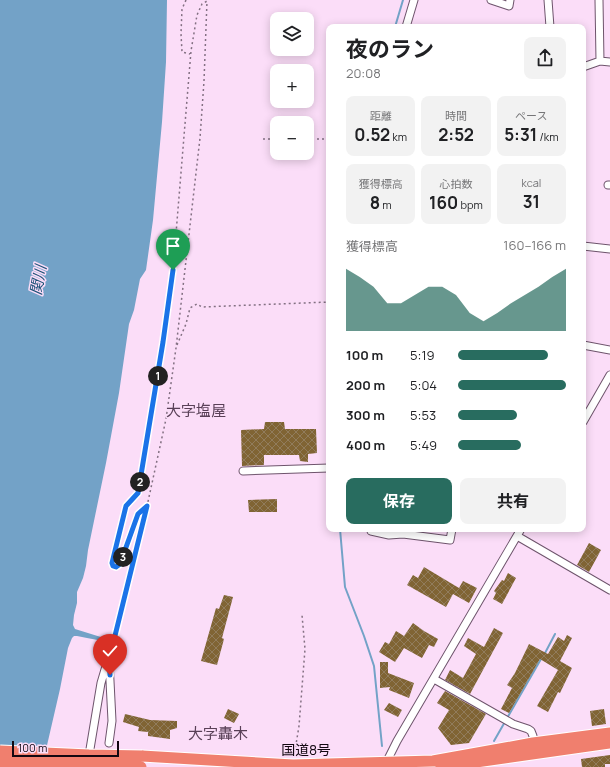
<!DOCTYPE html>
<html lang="ja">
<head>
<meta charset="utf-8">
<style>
  :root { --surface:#fff; --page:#f2f2f2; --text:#202124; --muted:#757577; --accent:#286c5f }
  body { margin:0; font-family:Manrope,"Noto Sans JP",sans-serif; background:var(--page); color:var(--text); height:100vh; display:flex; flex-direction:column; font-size:15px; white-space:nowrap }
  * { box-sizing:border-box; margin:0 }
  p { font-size:13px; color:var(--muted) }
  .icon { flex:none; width:22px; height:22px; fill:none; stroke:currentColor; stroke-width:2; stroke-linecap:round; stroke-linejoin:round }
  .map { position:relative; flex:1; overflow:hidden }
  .side { position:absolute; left:326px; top:24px; width:260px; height:508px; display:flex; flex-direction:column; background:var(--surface); border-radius:8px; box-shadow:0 2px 10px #0003 }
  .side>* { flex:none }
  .buttons { position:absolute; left:270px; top:12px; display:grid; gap:8px }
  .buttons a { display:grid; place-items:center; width:44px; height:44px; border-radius:8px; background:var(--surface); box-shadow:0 2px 10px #0003; font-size:20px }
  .scale { position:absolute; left:12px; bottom:10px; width:107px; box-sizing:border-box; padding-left:4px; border:2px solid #120811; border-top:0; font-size:11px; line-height:14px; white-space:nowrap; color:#120811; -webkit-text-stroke:3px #fbddf8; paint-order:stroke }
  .pin { position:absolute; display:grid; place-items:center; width:34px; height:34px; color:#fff; margin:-41px -17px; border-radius:50% 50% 50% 0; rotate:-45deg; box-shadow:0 0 4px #0007 }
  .pin .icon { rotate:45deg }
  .km { position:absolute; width:20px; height:20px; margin:-10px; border-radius:50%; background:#222; color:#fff; font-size:11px; line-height:20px; text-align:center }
  .round { display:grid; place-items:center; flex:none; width:42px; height:42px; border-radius:8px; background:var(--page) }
  .summary { display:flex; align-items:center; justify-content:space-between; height:68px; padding:0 20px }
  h1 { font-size:22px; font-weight:700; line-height:30px }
  .metrics { display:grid; grid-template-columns:repeat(3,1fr); gap:6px; height:68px; padding:4px 20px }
  .metrics div { display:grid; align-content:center; border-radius:8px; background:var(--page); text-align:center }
  .metrics b { font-size:17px; font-weight:700 }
  .metrics small { font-size:11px; font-weight:400 }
  .metrics p { font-size:11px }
  .chart { height:112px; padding:8px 20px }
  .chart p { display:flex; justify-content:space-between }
  .chart svg { width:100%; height:72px; margin-top:4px; fill:var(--accent); opacity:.7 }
  .action { display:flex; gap:8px; margin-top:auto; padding:8px 20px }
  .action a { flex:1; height:46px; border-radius:8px; background:var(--accent); color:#fff; font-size:16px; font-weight:700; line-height:46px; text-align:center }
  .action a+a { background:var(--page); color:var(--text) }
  ul { padding:0 20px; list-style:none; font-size:13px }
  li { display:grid; grid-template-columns:64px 48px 1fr; align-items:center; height:30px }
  li i { height:10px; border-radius:5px; background:var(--accent) }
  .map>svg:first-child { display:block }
  .water { fill:#73a2c7 }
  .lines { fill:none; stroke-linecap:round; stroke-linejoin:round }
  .stream { stroke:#73a2c7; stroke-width:2 }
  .building { fill:url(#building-cross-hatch) }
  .minor-casing { stroke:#6e546c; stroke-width:9 }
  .highway-casing { stroke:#fff; stroke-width:13 }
  .path { stroke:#837082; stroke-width:1.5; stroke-dasharray:2 3; stroke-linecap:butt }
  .minor { stroke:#fff; stroke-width:7 }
  .highway { stroke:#f07f6e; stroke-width:11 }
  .highway-bridge-casing { stroke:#fff; stroke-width:13; stroke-linecap:butt }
  .highway-bridge { stroke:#f07f6e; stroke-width:11 }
  .route-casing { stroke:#fff; stroke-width:8 }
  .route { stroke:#1a73e8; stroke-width:5 }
  .labels { text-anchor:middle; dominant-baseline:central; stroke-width:3; stroke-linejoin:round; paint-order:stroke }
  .street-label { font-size:14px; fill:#120811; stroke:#fbddf8 }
  .water-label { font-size:15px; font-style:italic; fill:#1c5277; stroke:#fbddf8 }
  .neighbourhood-label { font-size:15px; fill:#594057; stroke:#fbddf8 }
</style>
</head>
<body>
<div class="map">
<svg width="610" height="767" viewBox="0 0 610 767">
  <defs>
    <pattern id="building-cross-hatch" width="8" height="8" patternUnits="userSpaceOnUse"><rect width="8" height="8" fill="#806434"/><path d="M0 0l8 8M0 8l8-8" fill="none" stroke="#917c5c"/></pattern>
  </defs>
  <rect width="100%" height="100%" fill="#fbddf8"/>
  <path class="water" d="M0 0H167L166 62 162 122 153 220 146 270 140 279 134 310 129 324 119 393 106 463 88 550 86 566 83 578 77 592V603L74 615 73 625 75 629 104 638 103 641 87 638 77 636H74L72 638 68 648 60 689 42 767H0Z"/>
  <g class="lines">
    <path class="stream" d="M395 27 403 0
      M340 529 345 587 364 636 374 666 382 746
      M544 655 555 634
      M494 741 541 659"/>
  </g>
  <path class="building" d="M265 422H284L285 429H316L317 453 308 454V462L300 461 299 455H264V465L242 466 241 430 264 429Z
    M277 499V512H249L248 500Z
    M589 543 601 550 589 572 577 565Z
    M424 567 459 588 463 581 477 588 469 603 453 594 446 607 407 585 413 575 418 578Z
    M508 573 516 578 502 604 493 599 496 593 494 591 502 580 504 581Z
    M224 595 233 597 222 638 224 639 217 665 201 661 216 608 219 609Z
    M413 623 424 631 438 639 434 647 429 645 422 658 404 648 395 662 379 652 385 642 389 644 396 631 404 636Z
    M494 628 503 633 470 694 445 680 450 670 463 678 476 654 464 646 468 638 484 647Z
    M567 635 572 638 560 661 572 668 560 693 558 692 548 712 537 706 558 670 540 659 509 713 501 709 512 688 507 685 515 673 529 644 548 654 558 637 564 641Z
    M380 662H388V673L414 683 409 698 389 690 390 687 380 688Z
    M445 691 486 714 469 743 451 745 438 728 449 710 437 703Z
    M389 703 402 710 398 717 384 710Z
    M228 709 239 714 234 723 224 718Z
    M604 709 606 724 592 726 590 711Z
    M125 714 150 720 177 721V728L170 730V739L148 736V732L138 731 139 727 123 722Z
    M610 755V764H605V767H582L581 759Z"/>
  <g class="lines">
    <defs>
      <path id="minor" d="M491 0 509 6 510 0
        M548 0 550 27
        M599 0 600 61
        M406 27 414 0
        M583 67 600 61 610 62
        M608 185H610
        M583 246 610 249
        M583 345 610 350
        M583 422 610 375
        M243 471 329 468
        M371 531 389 535 403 534 450 540 452 529
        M517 536 610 590
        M434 679 513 724 528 729 531 731 533 736V743
        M109 743 112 721 109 661
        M89 755 101 683 114 639
        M385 765 397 741 521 529"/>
      <path id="highway" d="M142 756 293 765 433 761 533 743 610 733
        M441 767 610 743"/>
    </defs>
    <use href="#minor" class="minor-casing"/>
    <use href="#highway" class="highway-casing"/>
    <path class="path" d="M186 0 182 9 181 34 182 52 190 54
      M263 139H277
      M307 139H329
      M177 345 186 324 190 308 197 304 202 307 329 302
      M147 506 139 514 120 564 118 566 115 567 113 566 112 563 126 506 138 493 163 342 173 270 191 51 197 15 202 4 207 1
      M116 633 144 520 166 419 176 348 200 138 204 81 207 1
      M294 757 299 726 305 649 302 615"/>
    <use href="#minor" class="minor"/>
    <use href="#highway" class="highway"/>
    <defs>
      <path id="highway-bridge" d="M0 751 89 755 142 756
        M0 762 141 767"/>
    </defs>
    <use href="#highway-bridge" class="highway-bridge-casing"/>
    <use href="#highway-bridge" class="highway-bridge"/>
  </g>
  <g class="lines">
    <defs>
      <path id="route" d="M110 675 109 660 147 506 138 514 120 564 116 567 113 566 112 563 126 506 138 493 163 342 173 270"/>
    </defs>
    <use href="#route" class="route-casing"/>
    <use href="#route" class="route"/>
  </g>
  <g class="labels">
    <g class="street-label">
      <text x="306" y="749">国道8号</text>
    </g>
    <g class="water-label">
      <text transform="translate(38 280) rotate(-80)">関川</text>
    </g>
    <g class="neighbourhood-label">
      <text x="196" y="410">大字塩屋</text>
      <text x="218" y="733">大字轟木</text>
    </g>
  </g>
</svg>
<div class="buttons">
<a><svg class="icon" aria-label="layers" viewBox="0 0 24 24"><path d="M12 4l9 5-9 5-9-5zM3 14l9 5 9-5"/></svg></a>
<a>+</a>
<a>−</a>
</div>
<div class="scale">100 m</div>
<div class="pin" style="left:173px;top:270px;background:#1e9e55"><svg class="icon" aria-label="arrive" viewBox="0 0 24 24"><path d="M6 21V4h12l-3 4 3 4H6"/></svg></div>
<div class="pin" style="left:110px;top:675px;background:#d93025"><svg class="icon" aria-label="check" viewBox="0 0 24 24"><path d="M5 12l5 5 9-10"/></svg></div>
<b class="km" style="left:158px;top:376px">1</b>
<b class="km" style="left:140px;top:482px">2</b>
<b class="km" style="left:123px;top:557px">3</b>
<section class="side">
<div class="summary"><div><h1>夜のラン</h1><p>20:08</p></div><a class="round"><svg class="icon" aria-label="share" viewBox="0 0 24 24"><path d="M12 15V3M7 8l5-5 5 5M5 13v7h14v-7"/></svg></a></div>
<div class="metrics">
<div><p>距離</p><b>0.52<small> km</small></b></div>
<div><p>時間</p><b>2:52</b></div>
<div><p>ペース</p><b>5:31<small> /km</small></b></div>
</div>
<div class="metrics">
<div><p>獲得標高</p><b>8<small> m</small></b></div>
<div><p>心拍数</p><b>160<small> bpm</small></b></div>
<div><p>kcal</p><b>31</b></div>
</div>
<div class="chart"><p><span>獲得標高</span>160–166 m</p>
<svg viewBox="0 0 160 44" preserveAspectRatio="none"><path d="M0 44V6L10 11L20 17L30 27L40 27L50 22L60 17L70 17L80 22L90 33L100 38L110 33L120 27L130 22L140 17L150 11L160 6V44z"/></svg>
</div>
<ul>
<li><b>100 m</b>5:19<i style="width:83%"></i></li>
<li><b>200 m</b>5:04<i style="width:100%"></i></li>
<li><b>300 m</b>5:53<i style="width:55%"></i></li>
<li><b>400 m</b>5:49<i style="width:58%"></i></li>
</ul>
<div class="action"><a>保存</a><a>共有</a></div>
</section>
</div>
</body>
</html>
